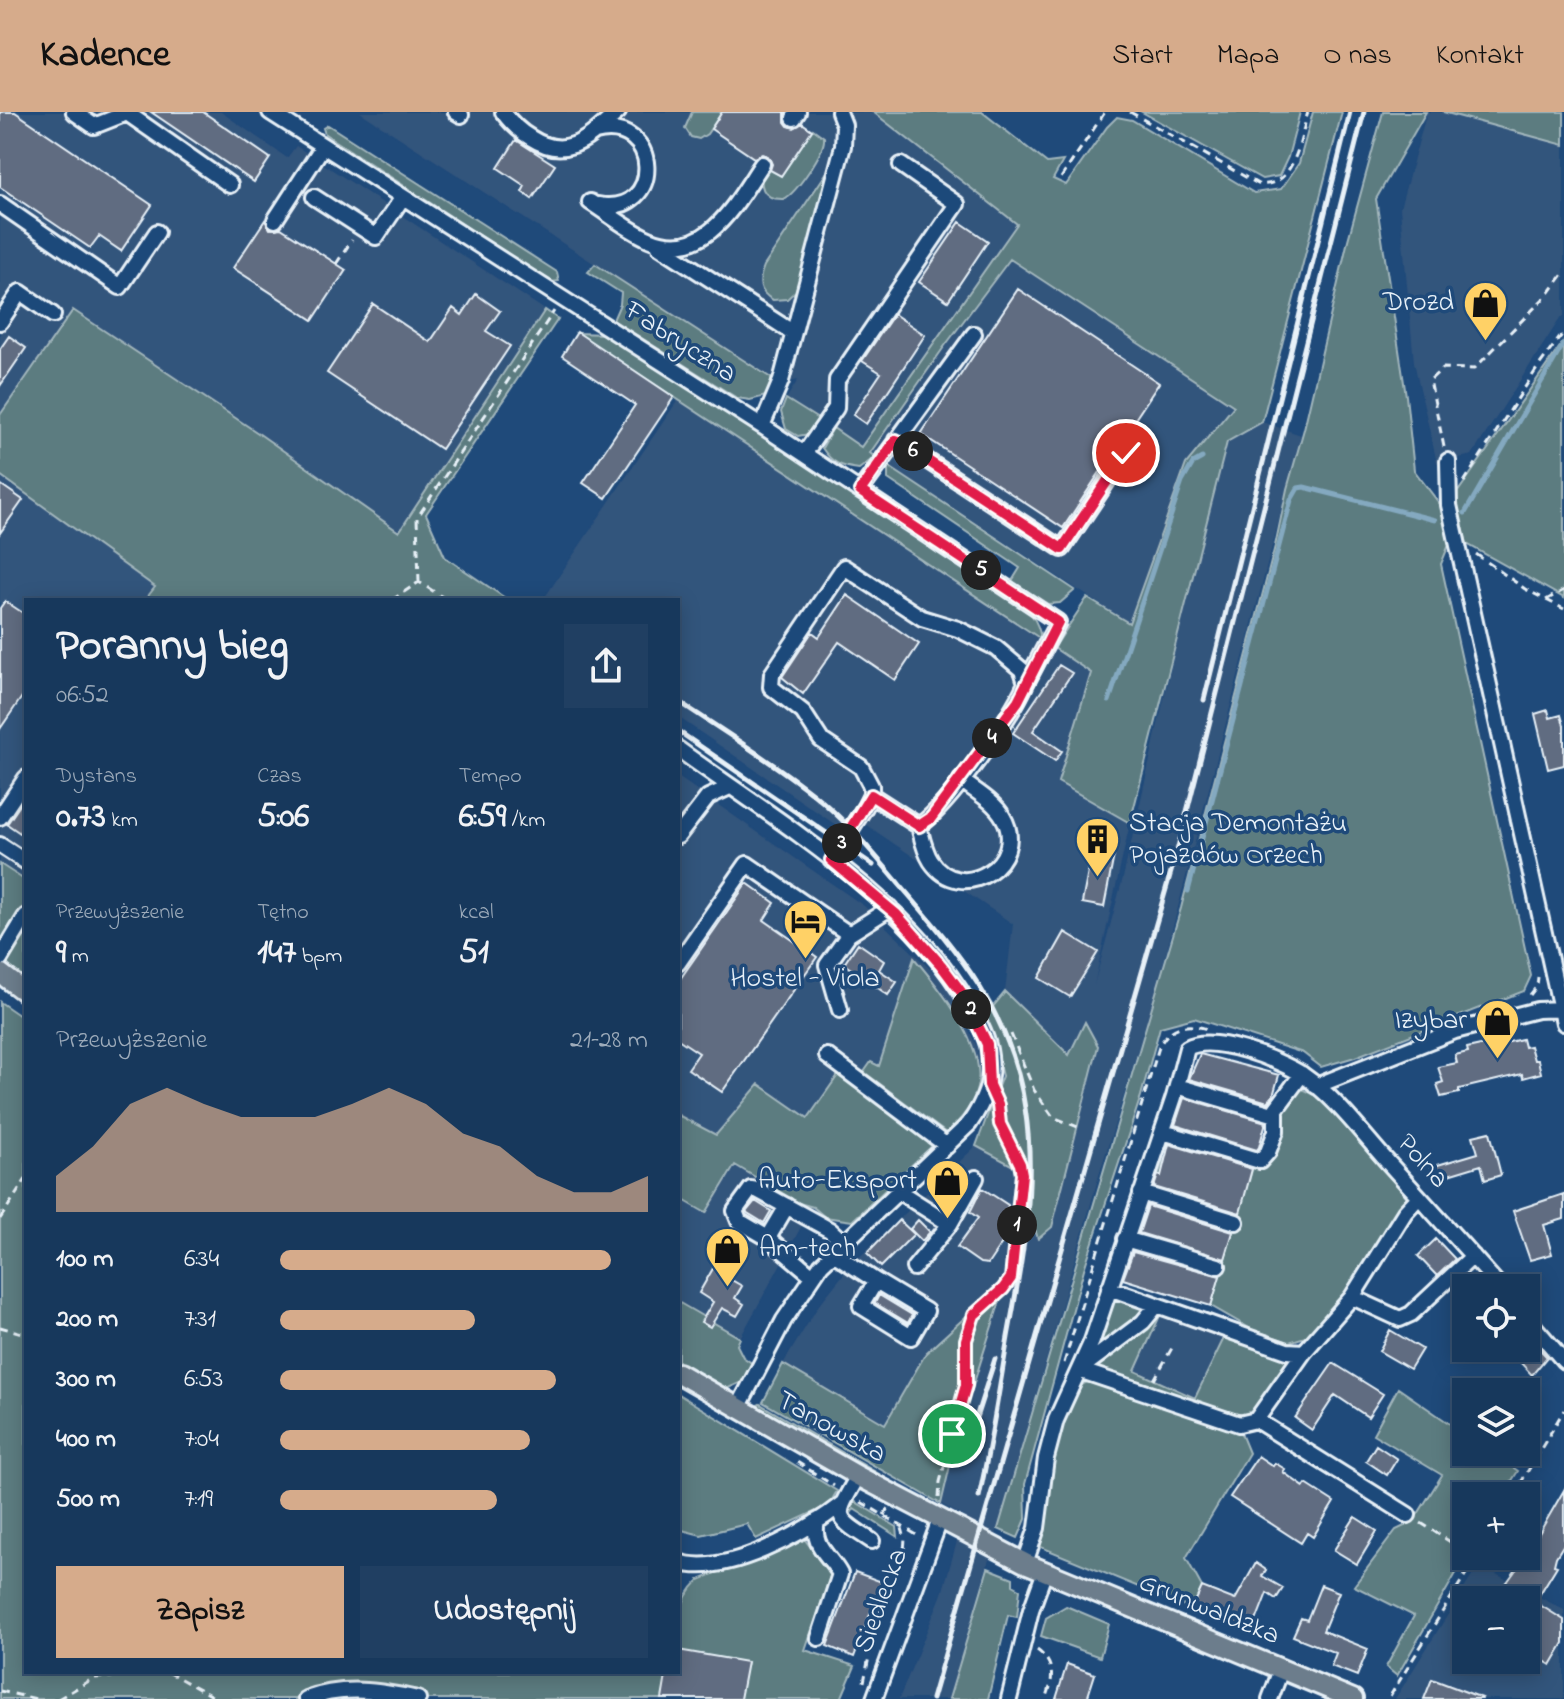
<!DOCTYPE html>
<html lang="pl">
<head>
<meta charset="utf-8">
<style>
  :root { --surface:#17385c; --page:#203f62; --text:#f1f3f6; --muted:#9eacbb; --line:#365272; --accent:#d6ab8b }
  body { margin:0; font-family:"Indie Flower",sans-serif; background:var(--page); color:var(--text); height:100vh; display:flex; flex-direction:column; font-size:30px; white-space:nowrap }
  * { box-sizing:border-box; margin:0 }
  p { font-size:26px; color:var(--muted) }
  .icon { flex:none; width:44px; height:44px; fill:none; stroke:currentColor; stroke-width:2; stroke-linecap:round; stroke-linejoin:round }
  .map { position:relative; flex:1; overflow:hidden }
  .details { position:absolute; left:24px; top:486px; width:656px; height:1076px; display:flex; flex-direction:column; background:var(--surface); border-radius:0px; box-shadow:0 4px 20px #0003,0 0 0 2px var(--line) }
  .details>* { flex:none }
  .controls { position:absolute; left:1452px; top:1162px; display:grid; gap:16px }
  .controls a { display:grid; place-items:center; width:88px; height:88px; border-radius:0px; background:var(--surface); box-shadow:0 4px 20px #0003,0 0 0 2px var(--line); font-size:40px }
  .pin { position:absolute; display:grid; place-items:center; width:68px; height:68px; color:#fff; margin:-34px; border:4px solid #fff; border-radius:50%; box-shadow:0 2px 8px #0007 }
  .km { position:absolute; width:40px; height:40px; margin:-20px; border-radius:50%; background:#222; color:#fff; font-size:22px; line-height:40px; text-align:center }
  .round { display:grid; place-items:center; flex:none; width:84px; height:84px; border-radius:0px; background:var(--page) }
  .overview { display:flex; align-items:center; justify-content:space-between; height:136px; padding:0 32px }
  h1 { font-size:44px; font-weight:700; line-height:60px }
  .metrics { display:grid; grid-template-columns:repeat(3,1fr); gap:12px; height:136px; padding:8px 32px }
  .metrics div { display:grid; align-content:center }
  .metrics b { font-size:34px; font-weight:700 }
  .metrics small { font-size:22px; font-weight:400 }
  .metrics p { font-size:22px }
  .chart { height:224px; padding:16px 32px }
  .chart p { display:flex; justify-content:space-between }
  .chart svg { width:100%; height:144px; margin-top:8px; fill:var(--accent); opacity:.7 }
  .cta { display:flex; gap:16px; margin-top:auto; padding:16px 32px }
  .cta a { flex:1; height:92px; border-radius:0px; background:var(--accent); color:#111; font-size:32px; font-weight:700; line-height:92px; text-align:center }
  .cta a+a { background:var(--page); color:var(--text) }
  ul { padding:0 32px; list-style:none; font-size:26px }
  li { display:grid; grid-template-columns:128px 96px 1fr; align-items:center; height:60px }
  li i { height:20px; border-radius:10px; background:var(--accent) }
  header { display:flex; align-items:center; gap:48px; box-sizing:border-box; height:112px; padding:0 40px; background:var(--accent); color:#111 }
  header strong { font-size:38px }
  nav { display:flex; gap:44px; margin-inline-start:auto; font-size:28px }
  .map>svg:first-child { display:block }
  .built { fill:#33547c; fill-rule:evenodd }
  .green { fill:#5b7c80; stroke:#a2b6bc; stroke-width:2 }
  .lines { fill:none; stroke-linecap:round; stroke-linejoin:round }
  .stream { stroke:#84a9c0; stroke-width:5 }
  .building { fill:#616c81; stroke:#e8f1f8; stroke-width:2 }
  .minor-casing { stroke:#e8f1f8; stroke-width:20 }
  .major-casing { stroke:#e8f1f8; stroke-width:24 }
  .path { stroke:#e8f1f8; stroke-width:3; stroke-dasharray:8 6; stroke-linecap:butt }
  .minor { stroke:#1f4a7a; stroke-width:14 }
  .major { stroke:#6c7d8c; stroke-width:18 }
  .rail { stroke:#e8f1f8; stroke-width:5 }
  .route-casing { stroke:#fff; stroke-width:16 }
  .route { stroke:#e11d48; stroke-width:10 }
  .labels { text-anchor:middle; dominant-baseline:central; stroke-width:7; stroke-linejoin:round; paint-order:stroke }
  .poi-label { font-size:28px; fill:#e8f1f8; stroke:#1f4a7a; text-anchor:end }
  .street-label { font-size:28px; fill:#e8f1f8; stroke:#1f4a7a }
</style>
</head>
<body>
<header>
<strong>Kadence</strong>
<nav><a>Start</a><a>Mapa</a><a>O nas</a><a>Kontakt</a></nav>
</header>
<div class="map">
<svg width="1564" height="1587" viewBox="0 0 1564 1587">
  <rect width="100%" height="100%" fill="#1f4a7a"/>
  <filter id="ink" filterUnits="userSpaceOnUse"><feTurbulence type="fractalNoise" baseFrequency=".0125" numOctaves="2"/><feDisplacementMap in="SourceGraphic" scale="16" xChannelSelector="R" yChannelSelector="G"/><feConvolveMatrix kernelMatrix="1 2 1 2 8 2 1 2 1" color-interpolation-filters="sRGB"/></filter>
  <g filter="url(#ink)">
    <path class="built" d="M0 0H221L287 46 296 34 545 198 399 420 258 321 74 198 0 303Z
      M360 0H873L1017 112 861 336 786 287 798 268 788 270 771 266Z
      M1427 0H1443L1564 33V205H1561L1472 343 1437 351 1414 250 1400 96Z
      M1010 147 1234 294 1186 352 1129 511 869 341 944 235Z
      M678 288 1091 560 1058 670 1130 711 1094 873 1123 766 1183 503 1227 330 1262 310 1301 323 1156 880 1100 1060 949 1587H899L942 1482 964 1405 941 1392 957 1324 1006 1169 926 1241 885 1312 783 1252 819 1193 850 1154 976 1034 1017 1056 1069 944 1005 880 1013 812 853 704 846 706 839 715 678 605V488H543Z
      M0 363 155 475 145 488H26V796L0 778Z
      M678 665 864 794 947 873 984 949 980 985 965 1009 853 1109 812 1095 740 1226 678 1190Z
      M1163 1197 1224 1225 1196 1287 1134 1259Z
      M1479 1453 1564 1498V1587H1395ZM1466 1488H1526V1548H1466Z"/>
    <path class="green" d="M692 0H722L707 22 699 27 691 25 685 16Z
      M873 0H982L1047 51 1063 49 1053 67 1066 73 1107 15 1117 5 1132 8 1254 81 1281 77 1299 51 1313 0H1342L1262 310 1227 330 1130 711 1058 670 1091 561 1054 536 1087 486 1129 511 1186 352 1234 294 1010 147 944 235 870 341 875 345 859 357C841 355 832 351 822 336L833 316 861 335 1017 112Z
      M1142 0H1300L1288 45 1279 64 1262 67Z
      M1383 0H1426L1376 87 1406 284 1414 358 1442 395 1451 428 1441 452 1531 864 1524 879 1355 945 1321 955 1303 941 1194 906 1160 915 1141 984 1084 1157 1025 1372 1026 1407 1018 1426 998 1417 1181 796 1275 434 1287 377 1304 317 1348 128Z
      M1443 0H1564V33Z
      M328 13 557 160 559 169 551 170 325 22 323 16Z
      M813 17 824 25C826 39 796 81 784 87 761 88 758 72 765 54L781 64Z
      M835 48 799 176 787 187 773 188C758 180 758 169 764 154Z
      M595 152 771 266V275L766 284 750 288 737 286 613 208 620 192 621 181 588 160Z
      M73 198 258 321 399 420 545 198 558 207 426 402 445 445 508 488H145L155 475 0 363V303Z
      M577 221 604 222 1013 486C1029 498 1038 507 1041 527Z
      M1564 229V486L1467 432 1455 384Z
      M786 287 818 307 809 322 798 324 786 317 781 300Z
      M888 354 1075 478 1060 491 1048 492 1012 469 1020 456 888 367Z
      M0 752 26 769V870L0 851Z
      M914 846C939 875 988 935 977 976 973 995 960 1009 946 1021L864 960 871 950 879 954Z
      M1005 880 1069 943 1085 910 1098 934 1052 1115 1038 1127 1017 1056 976 1034 1002 964 986 903Z
      M0 890 26 908V1560H678C678 1524 671 1495 699 1468L802 1424 831 1462 805 1538 855 1554 841 1587H0Z
      M841 959 857 971 855 975 933 1033 852 1109 825 1105 813 1095 799 1091 735 1053 706 1101 678 1085V1003L716 1023 759 972 808 1006Z
      M1300 976 1320 986 1407 1084 1344 1185 1312 1223 1289 1230 1253 1218 1211 1194 1242 1088 1158 1063 1165 1046 1249 1069 1253 1054H1259L1281 999Z
      M1007 1167 957 1324 941 1392 763 1290 783 1252 885 1312 926 1241Z
      M1125 1188 1163 1197 1135 1259 1195 1286 1224 1226 1174 1202 1289 1244V1252L1259 1294 1250 1303C1204 1301 1138 1274 1095 1256 1091 1244 1100 1207 1107 1196 1111 1190 1118 1189 1125 1188Z
      M678 1190 740 1226 737 1233 743 1245 753 1252 744 1269 724 1278 678 1253Z
      M1098 1269 1120 1274 1240 1319 1249 1341 1186 1446 1202 1475 1192 1497 1036 1433C1043 1394 1051 1306 1076 1278 1082 1270 1089 1270 1098 1269Z
      M1398 1276 1466 1323V1340H1491L1518 1359 1502 1384H1466V1444L1397 1564 1386 1555 1414 1504 1354 1474 1396 1418 1413 1410 1442 1363 1373 1322Z
      M678 1282 837 1379 829 1393 756 1427 747 1412 701 1423 678 1417Z
      M758 1293 760 1292 889 1368 885 1370 764 1302Z
      M854 1389 897 1415 898 1425 854 1397 847 1407 846 1398Z
      M988 1456 1013 1466V1473L1020 1477 1017 1505 1008 1503 988 1587H949Z
      M1066 1494 1109 1512 1100 1545 1041 1524 1046 1506Z"/>
    <g class="lines">
      <path class="stream" d="M1465 401 1564 231
        M1109 589 1182 370 1193 351 1202 346
        M1188 779 1291 388 1298 376 1304 375 1435 408"/>
    </g>
    <path class="building" d="M0 0H15L152 93 121 139 99 124 90 136 0 75Z
      M151 0H203L270 46 254 70Z
      M722 0H785V10L788 14 794 16 802 11 812 18 781 64 770 58 772 52 768 44 762 42 754 46 711 17Z
      M516 28 555 53 532 87 522 80 525 74 498 56Z
      M265 108 270 117 281 116 346 158 313 208 233 156Z
      M960 110 988 129 948 189 919 170Z
      M1018 177 1159 271 1063 416 921 322Z
      M476 182 500 199 486 219 510 234 441 337 327 261 373 192 430 230 453 196 462 203Z
      M894 202 925 223 866 312 853 303 881 261 862 249Z
      M577 220 674 285 606 386 583 371 635 293 562 244Z
      M9 224 26 236 0 274V237Z
      M0 372 23 388 0 421Z
      M847 483 919 532 895 568 839 530 803 582 782 565 812 520 819 525Z
      M5 489 26 503V579L0 617V496Z
      M1059 553 1072 561 1033 619 1062 639 1055 649 1013 621Z
      M1548 598 1550 606 1561 603 1564 613V653L1548 657 1535 602Z
      M26 684V725L7 712Z
      M1092 739 1114 743 1104 795 1082 791Z
      M747 771 775 791 764 808 817 845 722 980 688 957 699 941 678 927V870Z
      M1065 820 1098 840 1070 885 1039 866Z
      M858 831 884 849 879 858 897 870 888 883 844 852Z
      M1508 927 1509 930 1522 927 1524 935 1530 934 1534 948H1538L1541 961 1523 966 1522 962 1459 977V981L1441 985 1437 972 1443 970 1438 955 1457 951 1455 943 1468 940 1467 936Z
      M1200 942 1279 963 1273 984 1268 990 1189 967Z
      M1184 986 1266 1010 1259 1035 1257 1038 1175 1013Z
      M1490 1020 1501 1063 1485 1068 1481 1053 1435 1067 1431 1055 1478 1041 1473 1024Z
      M1169 1032 1252 1057 1240 1101 1154 1075 1158 1063 1161 1064Z
      M982 1076 1008 1093 1002 1131 988 1152 980 1151 957 1135 978 1106 970 1100Z
      M1564 1082V1107L1544 1113 1552 1142 1530 1148 1513 1099Z
      M755 1089 771 1099 764 1111 746 1100Z
      M1148 1094 1233 1120 1225 1147 1139 1121Z
      M899 1108 914 1122 881 1155 867 1141Z
      M918 1108 930 1120 922 1129 910 1117Z
      M1436 1127 1455 1147 1437 1164 1418 1144Z
      M1133 1140 1220 1164 1211 1194 1123 1167Z
      M715 1153 725 1159 723 1163 742 1174 735 1186 744 1192 737 1204 722 1196 710 1215 701 1210 713 1190 699 1181Z
      M879 1183 912 1203 908 1211 875 1191Z
      M1390 1218 1422 1237 1410 1257 1379 1239Z
      M1526 1223 1547 1245 1532 1263 1507 1236H1526Z
      M1333 1251 1383 1282 1368 1305 1335 1283 1312 1318 1295 1306Z
      M1376 1333 1397 1347 1387 1363 1366 1349Z
      M1258 1344 1273 1354 1275 1351 1285 1357 1283 1360 1304 1375 1306 1372 1334 1390 1313 1425 1307 1421 1301 1431 1230 1385Z
      M1564 1378V1432L1556 1445 1554 1453 1557 1454 1535 1490 1564 1508V1531L1551 1553 1526 1538V1488H1494L1526 1444Z
      M1355 1405 1377 1419 1357 1452 1334 1438Z
      M1256 1451 1266 1458 1262 1464 1283 1476 1276 1487 1267 1481 1251 1522 1192 1497 1202 1475 1235 1488Z
      M855 1460 882 1470 854 1545 827 1534Z
      M1321 1473 1339 1480 1323 1519 1368 1537 1357 1564 1331 1554 1336 1541 1293 1524 1301 1506 1307 1508Z
      M678 1538 747 1550 740 1587H662L666 1564 673 1565 674 1560H678Z
      M1067 1552 1095 1562 1087 1587H1056Z
      M1432 1567 1482 1586 1481 1587H1424Z"/>
    <g class="lines">
      <defs>
        <path id="minor" d="M74 0 94 14 127 1 230 73
          M270 0 762 314 1058 510 1026 571
          M456 0 461 3
          M503 0C511 11 519 19 531 26 568 50 590 24 618 0
          M794 6 798 0
          M595 20C661 3 665 105 598 93
          M314 85 376 125 403 85
          M590 90C609 102 628 118 649 127 706 152 736 90 762 52
          M0 92 120 175 157 120
          M275 108 323 34
          M659 134 792 220
          M0 210 20 180 53 203
          M762 314 781 269 843 34 844 13 839 0
          M896 328 1062 437 1126 341
          M804 342 836 296 837 268 957 92 901 53
          M1448 349 1449 393 1564 911
          M860 379 974 222
          M678 637C777 709 908 786 969 893 978 909 988 925 990 944 993 970 984 990 969 1012L821 1153 784 1208 738 1296
          M871 683 919 714C922 726 924 738 931 749 962 795 1029 749 1003 705 994 689 975 679 961 668
          M0 705 26 666
          M678 724 708 685 730 675
          M0 733 26 750
          M831 748 865 695 871 683V674L861 655 821 628 803 600 771 575 772 562 844 455 922 506 958 517 996 536 1022 558 1026 571C1011 606 949 693 919 714
          M0 847 26 804
          M678 851 747 752 849 822 890 796
          M840 898 827 853 849 822
          M827 944 947 1034
          M1177 974 1276 1003
          M1316 974 1455 919 1537 898 1564 897
          M1163 1020 1260 1049 1268 1040 1276 1019V997L1302 962
          M898 1079 950 1112
          M1141 1081 1236 1110
          M768 1126 787 1094
          M1125 1127 1218 1154
          M833 1141 876 1169 861 1194 911 1225 926 1199 876 1169
          M914 1156 950 1112 976 1066
          M813 1164 768 1126 739 1109 735 1099 751 1077 757 1078 830 1118 843 1130
          M1109 1176 1287 1239 1304 1240
          M1352 1185 1400 1207 1411 1202 1473 1144
          M1526 1205 1564 1249
          M1083 1255 1143 1210 1157 1193
          M1079 1258 1239 1312 1256 1308 1304 1240 1352 1185 1405 1100 1419 1085
          M1256 1308 1408 1403
          M858 1364C835 1405 831 1403 872 1429
          M817 1409C811 1434 829 1442 840 1462L819 1526
          M678 1450C725 1466 806 1420 843 1391
          M1025 1451 1037 1416 1046 1346 1056 1308 1092 1229 1174 985 1187 936C1212 921 1280 948 1303 963 1335 985 1360 1019 1385 1047 1424 1090 1463 1133 1501 1176
          M306 1587C344 1573 380 1579 418 1587
          M874 1587 940 1408
          M1009 1587 1031 1498 1045 1459
          M1270 1587 1281 1558"/>
        <path id="major" d="M0 861 26 881
          M678 1261 858 1364 1025 1451 1353 1587"/>
      </defs>
      <use href="#minor" class="minor-casing"/>
      <use href="#major" class="major-casing"/>
      <path class="path" d="M1130 0 1258 72C1295 77 1300 27 1308 0
        M1061 66 1105 0
        M336 152 352 128
        M1444 335 1430 268 1443 256 1474 257 1550 180 1564 161
        M1464 370 1538 255 1564 220
        M1476 442 1525 477 1564 497
        M419 470 417 406 554 199
        M392 488 419 470 447 488
        M1546 488 1564 478
        M1530 883 1537 874 1538 865
        M1011 922 1034 978 1053 1005 1078 1015
        M0 1107 26 1067
        M0 1215 26 1222
        M1064 1251 1159 935C1169 914 1186 910 1207 917
        M1154 1268 1172 1236
        M797 1350 834 1374
        M1513 1384 1564 1298
        M939 1386 940 1370 966 1273V1228L974 1203 1003 1177 1011 1166 1022 1062 1000 1012 998 992
        M861 1390 920 1425
        M884 1403 888 1396
        M1421 1411 1466 1440
        M1037 1538C1055 1551 1054 1567 1046 1587
        M168 1560 217 1587
        M864 1570 875 1514 904 1439 905 1427 902 1416
        M0 1579 36 1587
        M1390 1584 1477 1444
        M58 1587 94 1566 111 1565 125 1560"/>
      <use href="#minor" class="minor"/>
      <use href="#major" class="major"/>
      <path class="rail" d="M1204 588 1350 0
        M678 589C723 619 770 648 812 681 846 708 873 741 900 773 960 842 1012 903 1025 996 1037 1073 1022 1149 1008 1225 999 1278 991 1332 979 1385
        M678 619 873 753
        M962 1349 995 1247
        M932 1587 1177 739 1364 0"/>
    </g>
  </g>
  <g class="lines" filter="url(#ink)">
    <defs>
      <path id="route" d="M952 1322 966 1273V1228L974 1203 1003 1177 1011 1166 1022 1062 1020 1052 1000 1012 998 993 989 973 987 932 962 881 941 853 896 802 831 748 871 683 919 714 931 706 1018 589 1058 510 860 379 896 328 1062 437 1126 341"/>
    </defs>
    <use href="#route" class="route-casing"/>
    <use href="#route" class="route"/>
  </g>
  <defs>
    <symbol id="shop-pin" viewBox="-11 -11 22 30"><path d="M0 17L-7.5 6A9.5 9.5 0 1 1 7.5 6Z" fill="#ffd166" stroke="#1f4a7a"/><path d="M-5-2.5h2.3a2.7 3.5 0 0 1 5.4 0H5L5.5 6h-11ZM-1.5-2.5h3a1.5 2.3 0 0 0-3 0Z" fill="#111"/></symbol>
    <symbol id="building-pin" viewBox="-11 -11 22 30"><path d="M0 17L-7.5 6A9.5 9.5 0 1 1 7.5 6Z" fill="#ffd166" stroke="#1f4a7a"/><path d="M-4-6H4V6H1V3H-1V6H-4ZM-2.5-4.3h1.7v1.8h-1.7ZM.8-4.3h1.7v1.8H.8ZM-2.5-1h1.7V.8h-1.7ZM.8-1h1.7V.8H.8Z" fill="#111"/></symbol>
    <symbol id="hotel-pin" viewBox="-11 -11 22 30"><path d="M0 17L-7.5 6A9.5 9.5 0 1 1 7.5 6Z" fill="#ffd166" stroke="#1f4a7a"/><path d="M-6-4.5h1.5V1H6V5H4.5V3h-9V5H-6ZM-4 0a1.8 1.8 0 1 1 3.6 0ZM.5 0V-2.5h3Q6-2.5 6 0Z" fill="#111"/></symbol>
  </defs>
  <g fill-rule="evenodd">
    <use href="#shop-pin" x="1460" y="166" width="51" height="69"/>
    <use href="#building-pin" x="1072" y="702" width="51" height="69"/>
    <use href="#hotel-pin" x="780" y="784" width="51" height="69"/>
    <use href="#shop-pin" x="1472" y="884" width="51" height="69"/>
    <use href="#shop-pin" x="922" y="1044" width="51" height="69"/>
    <use href="#shop-pin" x="702" y="1112" width="51" height="69"/>
  </g>
  <g class="labels">
    <g class="poi-label">
      <text x="1454" y="191">Drozd</text>
      <text x="1129" y="712" text-anchor="start">Stacja Demontażu<tspan x="1129" dy="32">Pojazdów Orzech</tspan></text>
      <text x="805" y="867" text-anchor="middle">Hostel - Viola</text>
      <text x="1467" y="909">Izybar</text>
      <text x="917" y="1069">Auto-Eksport</text>
      <text x="759" y="1137" text-anchor="start">Am-tech</text>
    </g>
    <g class="street-label">
      <text transform="translate(680 231) rotate(33)">Fabryczna</text>
      <text transform="translate(1422 1050) rotate(48)">Polna</text>
      <text transform="translate(831 1316) rotate(29)">Tanowska</text>
      <text transform="translate(882 1489) rotate(-70)">Siedlecka</text>
      <text transform="translate(1209 1498) rotate(22)">Grunwaldzka</text>
    </g>
  </g>
</svg>
<div class="controls">
<a><svg class="icon" aria-label="locate" viewBox="0 0 24 24"><circle cx="12" cy="12" r="6"/><path d="M12 2v4M12 18v4M2 12h4M18 12h4"/></svg></a>
<a><svg class="icon" aria-label="layers" viewBox="0 0 24 24"><path d="M12 4l9 5-9 5-9-5zM3 14l9 5 9-5"/></svg></a>
<a>+</a>
<a>−</a>
</div>
<div class="pin" style="left:952px;top:1322px;background:#1e9e55"><svg class="icon" aria-label="arrive" viewBox="0 0 24 24"><path d="M6 21V4h12l-3 4 3 4H6"/></svg></div>
<div class="pin" style="left:1126px;top:341px;background:#d93025"><svg class="icon" aria-label="check" viewBox="0 0 24 24"><path d="M5 12l5 5 9-10"/></svg></div>
<b class="km" style="left:1017px;top:1113px">1</b>
<b class="km" style="left:971px;top:897px">2</b>
<b class="km" style="left:842px;top:731px">3</b>
<b class="km" style="left:992px;top:626px">4</b>
<b class="km" style="left:981px;top:458px">5</b>
<b class="km" style="left:913px;top:339px">6</b>
<section class="details">
<div class="overview"><div><h1>Poranny bieg</h1><p>06:52</p></div><a class="round"><svg class="icon" aria-label="share" viewBox="0 0 24 24"><path d="M12 15V3M7 8l5-5 5 5M5 13v7h14v-7"/></svg></a></div>
<div class="metrics">
<div><p>Dystans</p><b>0.73<small> km</small></b></div>
<div><p>Czas</p><b>5:06</b></div>
<div><p>Tempo</p><b>6:59<small> /km</small></b></div>
</div>
<div class="metrics">
<div><p>Przewyższenie</p><b>9<small> m</small></b></div>
<div><p>Tętno</p><b>147<small> bpm</small></b></div>
<div><p>kcal</p><b>51</b></div>
</div>
<div class="chart"><p><span>Przewyższenie</span>21–28 m</p>
<svg viewBox="0 0 160 44" preserveAspectRatio="none"><path d="M0 44V33L10 24L20 11L30 6L40 11L50 15L60 15L70 15L80 11L90 6L100 11L110 20L120 24L130 33L140 38L150 38L160 33V44z"/></svg>
</div>
<ul>
<li><b>100 m</b>6:34<i style="width:90%"></i></li>
<li><b>200 m</b>7:31<i style="width:53%"></i></li>
<li><b>300 m</b>6:53<i style="width:75%"></i></li>
<li><b>400 m</b>7:04<i style="width:68%"></i></li>
<li><b>500 m</b>7:19<i style="width:59%"></i></li>
</ul>
<div class="cta"><a>Zapisz</a><a>Udostępnij</a></div>
</section>
</div>
</body>
</html>
